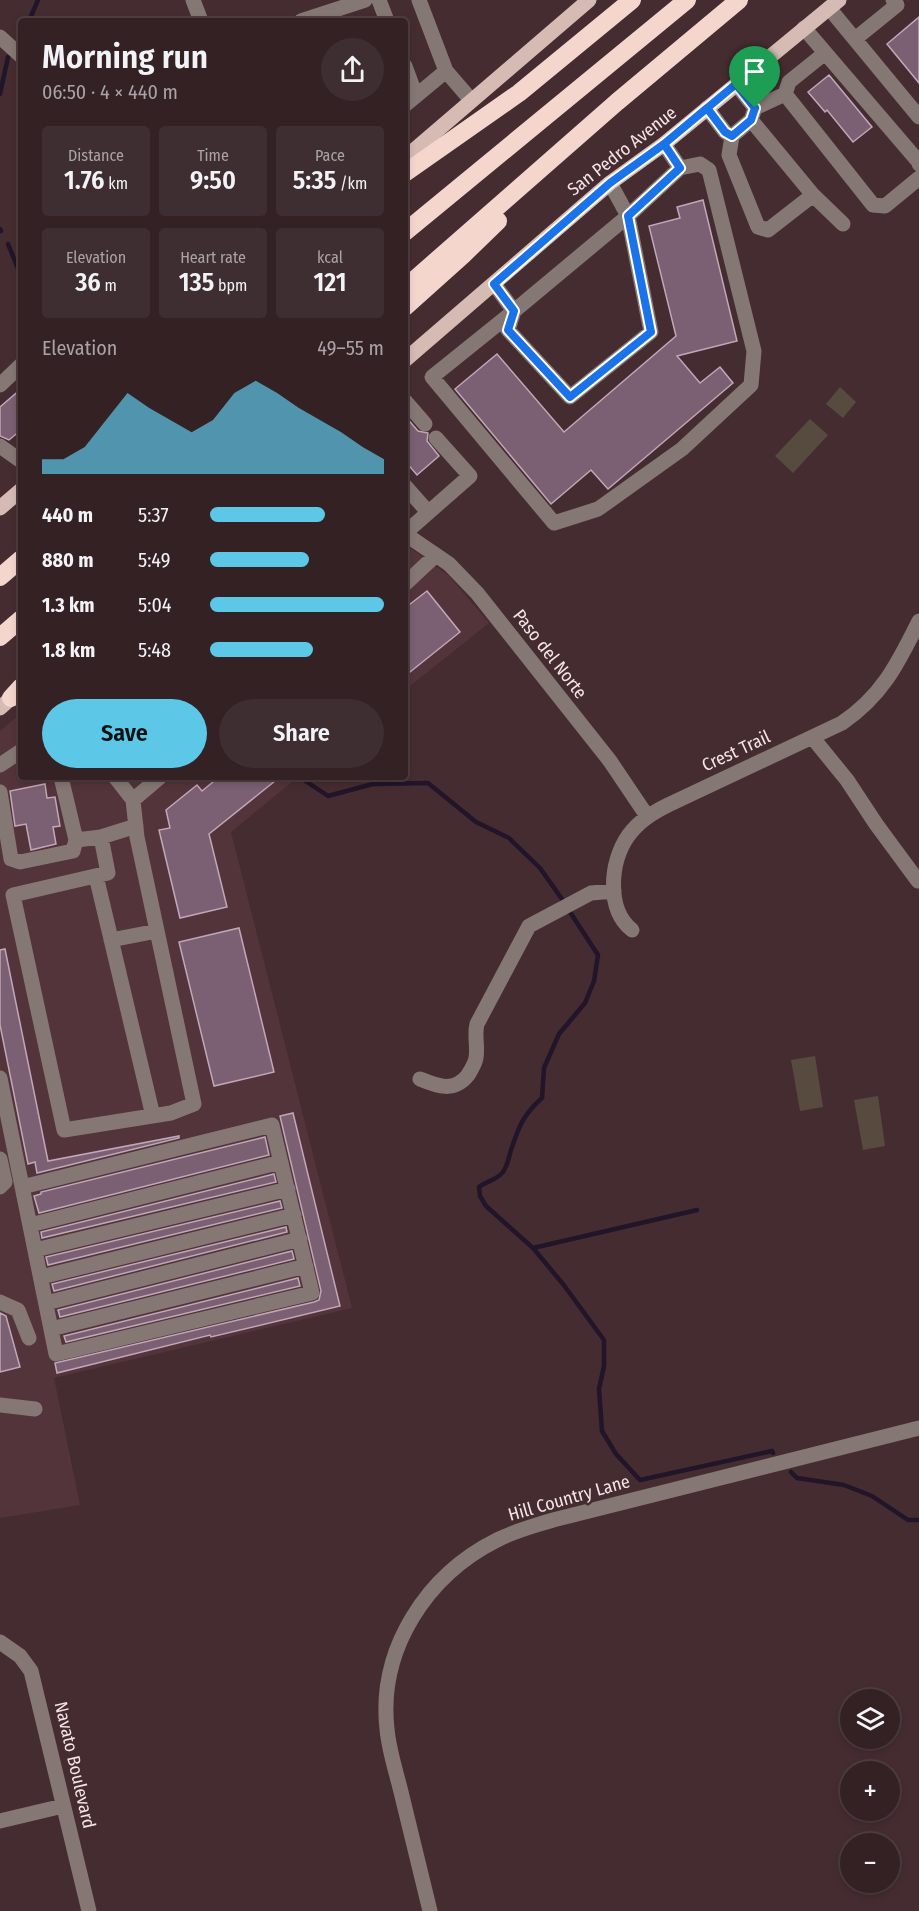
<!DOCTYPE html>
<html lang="en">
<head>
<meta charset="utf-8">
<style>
  :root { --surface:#342124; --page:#3f2e31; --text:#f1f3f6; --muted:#a9a3a6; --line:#4e3e41; --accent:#5cc7e7 }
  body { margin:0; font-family:"Fira Sans Condensed",sans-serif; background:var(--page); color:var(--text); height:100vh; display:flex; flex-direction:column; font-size:22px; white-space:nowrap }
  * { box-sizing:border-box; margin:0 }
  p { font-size:20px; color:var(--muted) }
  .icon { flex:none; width:33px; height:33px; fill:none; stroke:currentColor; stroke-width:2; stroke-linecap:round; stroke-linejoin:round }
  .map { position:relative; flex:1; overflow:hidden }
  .drawer { position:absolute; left:18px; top:18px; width:390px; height:762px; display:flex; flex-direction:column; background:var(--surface); border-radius:6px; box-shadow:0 3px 9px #0003,0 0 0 2px var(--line) }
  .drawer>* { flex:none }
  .controls { position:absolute; left:840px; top:1689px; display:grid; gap:12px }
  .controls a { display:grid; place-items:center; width:60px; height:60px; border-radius:50%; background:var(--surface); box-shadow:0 3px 9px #0003,0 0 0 2px var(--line); font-size:30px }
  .pin { position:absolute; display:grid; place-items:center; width:51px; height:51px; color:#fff; margin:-62px -26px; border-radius:50% 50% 50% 0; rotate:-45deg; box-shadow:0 0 6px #0007 }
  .pin .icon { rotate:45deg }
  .round { display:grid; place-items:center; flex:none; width:63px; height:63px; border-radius:32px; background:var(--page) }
  .headline { display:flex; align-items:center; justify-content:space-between; height:102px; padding:0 24px }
  h1 { font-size:33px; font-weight:600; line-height:45px }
  .metrics { display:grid; grid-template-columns:repeat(3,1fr); gap:9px; height:102px; padding:6px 24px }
  .metrics div { display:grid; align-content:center; border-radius:6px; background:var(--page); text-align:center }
  .metrics b { font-size:26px; font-weight:600 }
  .metrics small { font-size:16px; font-weight:400 }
  .metrics p { font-size:16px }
  .chart { height:168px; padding:12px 24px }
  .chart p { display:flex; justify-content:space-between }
  .chart svg { width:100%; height:108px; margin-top:6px; fill:var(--accent); opacity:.7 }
  .action { display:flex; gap:12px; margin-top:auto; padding:12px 24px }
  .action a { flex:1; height:69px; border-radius:36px; background:var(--accent); color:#111; font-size:24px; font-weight:600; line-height:69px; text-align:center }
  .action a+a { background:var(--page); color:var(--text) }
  ul { padding:0 24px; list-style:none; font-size:20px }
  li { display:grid; grid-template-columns:96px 72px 1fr; align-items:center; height:45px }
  li i { height:15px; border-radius:8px; background:var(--accent) }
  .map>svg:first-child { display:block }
  .built { fill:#53343a }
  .green { fill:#574b3f }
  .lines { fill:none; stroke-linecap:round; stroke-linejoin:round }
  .stream { stroke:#201529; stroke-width:4.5 }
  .building { fill:#7a6072; stroke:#c1a7b8; stroke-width:1.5 }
  .minor { stroke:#857874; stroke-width:15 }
  .major { stroke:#d5bbb4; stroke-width:15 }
  .highway { stroke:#f5d6cd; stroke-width:18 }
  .route-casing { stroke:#fff; stroke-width:12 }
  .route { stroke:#1a73e8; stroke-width:8 }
  .labels { text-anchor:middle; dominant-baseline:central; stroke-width:5; stroke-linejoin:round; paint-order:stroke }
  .street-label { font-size:18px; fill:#f5e4e6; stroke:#452c30 }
</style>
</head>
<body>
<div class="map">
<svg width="919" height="1911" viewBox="0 0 919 1911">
  <rect width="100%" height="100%" fill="#452c30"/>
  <path class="built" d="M405 544 449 576 489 623 405 690Z
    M21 713V777H298L231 832 352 1308 54 1378 80 1505 0 1518V731Z"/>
  <path class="green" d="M840 387 856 402 843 418 826 404Z
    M810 419 828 435 793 473 775 456Z
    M815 1056 823 1107 800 1111 791 1060Z
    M878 1096 885 1146 863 1150 854 1100Z"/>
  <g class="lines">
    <path class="stream" d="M29 21 38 0
      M21 41V40
      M0 94 8 57
      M0 229 1 231
      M8 244 21 276
      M301 778 328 796 373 784 428 783 476 822 509 838 540 868 564 902
      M568 909 598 955 594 981 585 1003 559 1034 544 1068 542 1098C523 1115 519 1126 511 1150 509 1157 507 1167 503 1172 497 1180 487 1181 479 1187L480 1196 486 1206 533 1248 563 1284 604 1340V1366L599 1389 602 1431 616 1454 640 1480 772 1451 773 1453
      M533 1248 697 1210
      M791 1472 797 1478 844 1485 872 1496 908 1520H919"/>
  </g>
  <path class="building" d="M919 17V83L887 44Z
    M829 75 872 127 853 142 827 110 825 112 808 92Z
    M703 200 737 341 677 356 700 383 720 367 733 383 608 489 591 470 551 504 455 389 497 354 564 432 676 336 649 226 680 218 677 207Z
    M21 389V430L9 440 0 436V407Z
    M405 416 418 431 428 433 427 441 439 456 417 475 405 461Z
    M427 591 460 632 405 676V608Z
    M219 777H280L209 834 227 907 180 918 159 830 170 828 166 810 197 785 202 791Z
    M45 784 47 798 55 797 60 826 53 827 56 844 31 850 26 824 15 826 10 791Z
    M239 928 274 1072 214 1086 179 942Z
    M5 949 48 1161 179 1136V1138L37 1173 35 1162 28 1164 0 1025V950Z
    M293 1113 340 1306 211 1337 210 1335 57 1373 55 1363 314 1302 319 1300 321 1291 280 1116Z
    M265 1137 269 1155 39 1213 34 1196 41 1194V1192Z
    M274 1174 276 1182 42 1238 41 1232Z
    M280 1201 282 1208 48 1265 46 1257Z
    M286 1227 287 1232 54 1291 52 1284Z
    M292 1251 294 1259 60 1317 58 1310Z
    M298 1278 300 1286 66 1342 64 1336Z
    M0 1313 6 1316 20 1367 0 1372Z"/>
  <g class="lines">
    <path class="minor" d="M193 0 201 21
      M379 0 387 21
      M419 0 446 71 471 100
      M829 8 919 117
      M301 21 365 0
      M804 28 918 161 919 164
      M0 37 21 56
      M855 39 897 5 893 0
      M825 53 789 82 785 94 873 205 885 206 919 178
      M405 66 416 96
      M405 105 446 71
      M707 108 725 132 732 136 751 120 755 108 736 84
      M755 108 785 94
      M732 136 729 155 758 227 768 230 813 195 751 120
      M610 183 628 216 651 332 570 397 508 330 514 311 628 216 680 168
      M813 195 843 224
      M494 284 514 311 432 377 554 523 598 509 682 449 751 385 754 351 709 170 700 164 680 168 664 144
      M0 385 21 365
      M405 401 425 424
      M0 446 21 461
      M405 486 428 512
      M405 533 470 476 436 438
      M405 534 449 564 477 593 610 761 647 816
      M405 584 436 555
      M812 737 847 780 876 824 918 881
      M0 765 21 751
      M61 777 76 840 101 837 108 873 13 895 64 1130 171 1113 194 1104 137 837 133 800
      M115 777 133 800 160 777
      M0 792 11 859 20 862 73 851 76 840
      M101 837 136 826
      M96 876 153 1116
      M632 930C606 909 610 862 628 836 639 821 652 813 668 805L842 723C883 695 898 663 919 621
      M111 940 157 931
      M0 1078 56 1354 312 1293 272 1125 22 1187
      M420 1079C437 1086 454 1093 468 1075 471 1070 475 1064 476 1058 478 1046 474 1035 477 1024L529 926 591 893 614 891
      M0 1159 5 1182 0 1187
      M30 1225 281 1162
      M35 1250 288 1189
      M41 1277 294 1215
      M0 1302 18 1310 29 1338
      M46 1303 300 1239
      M51 1329 306 1266
      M0 1405 35 1409
      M0 1642 20 1656 31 1671 89 1911
      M0 1821 63 1806
      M430 1911C421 1873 411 1834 402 1796 397 1774 389 1752 387 1729 378 1649 427 1575 497 1540 514 1531 534 1526 553 1520L919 1428"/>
    <path class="major" d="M405 158 589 0
      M405 360 610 183 664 144 839 0
      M0 508 21 490
      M0 708 19 691"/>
    <path class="highway" d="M405 173 519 93 632 0
      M405 232 687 0
      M405 288 617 102 739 0
      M405 307 463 255 498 221
      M0 577 21 559
      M0 637 21 619
      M11 698 21 687"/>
  </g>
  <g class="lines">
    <defs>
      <path id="route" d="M755 108 736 84 664 144 680 168 628 216 651 332 570 397 508 330 514 311 494 284 610 183 664 144 707 108 725 132 732 136 751 120 755 108"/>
    </defs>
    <use href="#route" class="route-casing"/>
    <use href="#route" class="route"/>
  </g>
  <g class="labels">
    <g class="street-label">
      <text transform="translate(622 151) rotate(-38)">San Pedro Avenue</text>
      <text transform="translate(550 654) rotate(52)">Paso del Norte</text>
      <text transform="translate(736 751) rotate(-25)">Crest Trail</text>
      <text transform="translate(569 1498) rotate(-16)">Hill Country Lane</text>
      <text transform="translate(75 1765) rotate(77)">Navato Boulevard</text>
    </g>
  </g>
</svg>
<div class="controls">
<a><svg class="icon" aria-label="layers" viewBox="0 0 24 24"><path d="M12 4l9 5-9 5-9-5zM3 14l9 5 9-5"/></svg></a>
<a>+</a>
<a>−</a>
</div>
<div class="pin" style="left:755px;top:108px;background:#1e9e55"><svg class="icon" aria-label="arrive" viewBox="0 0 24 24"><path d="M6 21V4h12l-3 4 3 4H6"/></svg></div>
<section class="drawer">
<div class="headline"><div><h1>Morning run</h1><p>06:50 · 4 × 440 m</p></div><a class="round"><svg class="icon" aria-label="share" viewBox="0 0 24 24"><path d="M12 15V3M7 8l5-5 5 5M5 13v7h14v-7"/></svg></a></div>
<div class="metrics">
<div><p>Distance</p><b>1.76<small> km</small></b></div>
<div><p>Time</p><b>9:50</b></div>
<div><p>Pace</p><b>5:35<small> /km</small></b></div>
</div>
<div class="metrics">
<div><p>Elevation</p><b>36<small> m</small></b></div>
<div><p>Heart rate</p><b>135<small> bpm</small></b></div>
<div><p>kcal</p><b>121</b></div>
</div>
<div class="chart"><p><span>Elevation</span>49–55 m</p>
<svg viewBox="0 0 160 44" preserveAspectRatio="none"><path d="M0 44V38L10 38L20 33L30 22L40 11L50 17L60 22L70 27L80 22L90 11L100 6L110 11L120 17L130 22L140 27L150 33L160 38V44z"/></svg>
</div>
<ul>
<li><b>440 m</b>5:37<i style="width:66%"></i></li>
<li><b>880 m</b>5:49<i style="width:57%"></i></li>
<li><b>1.3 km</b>5:04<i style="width:100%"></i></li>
<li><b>1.8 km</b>5:48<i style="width:59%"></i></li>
</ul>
<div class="action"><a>Save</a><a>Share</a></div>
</section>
</div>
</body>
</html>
